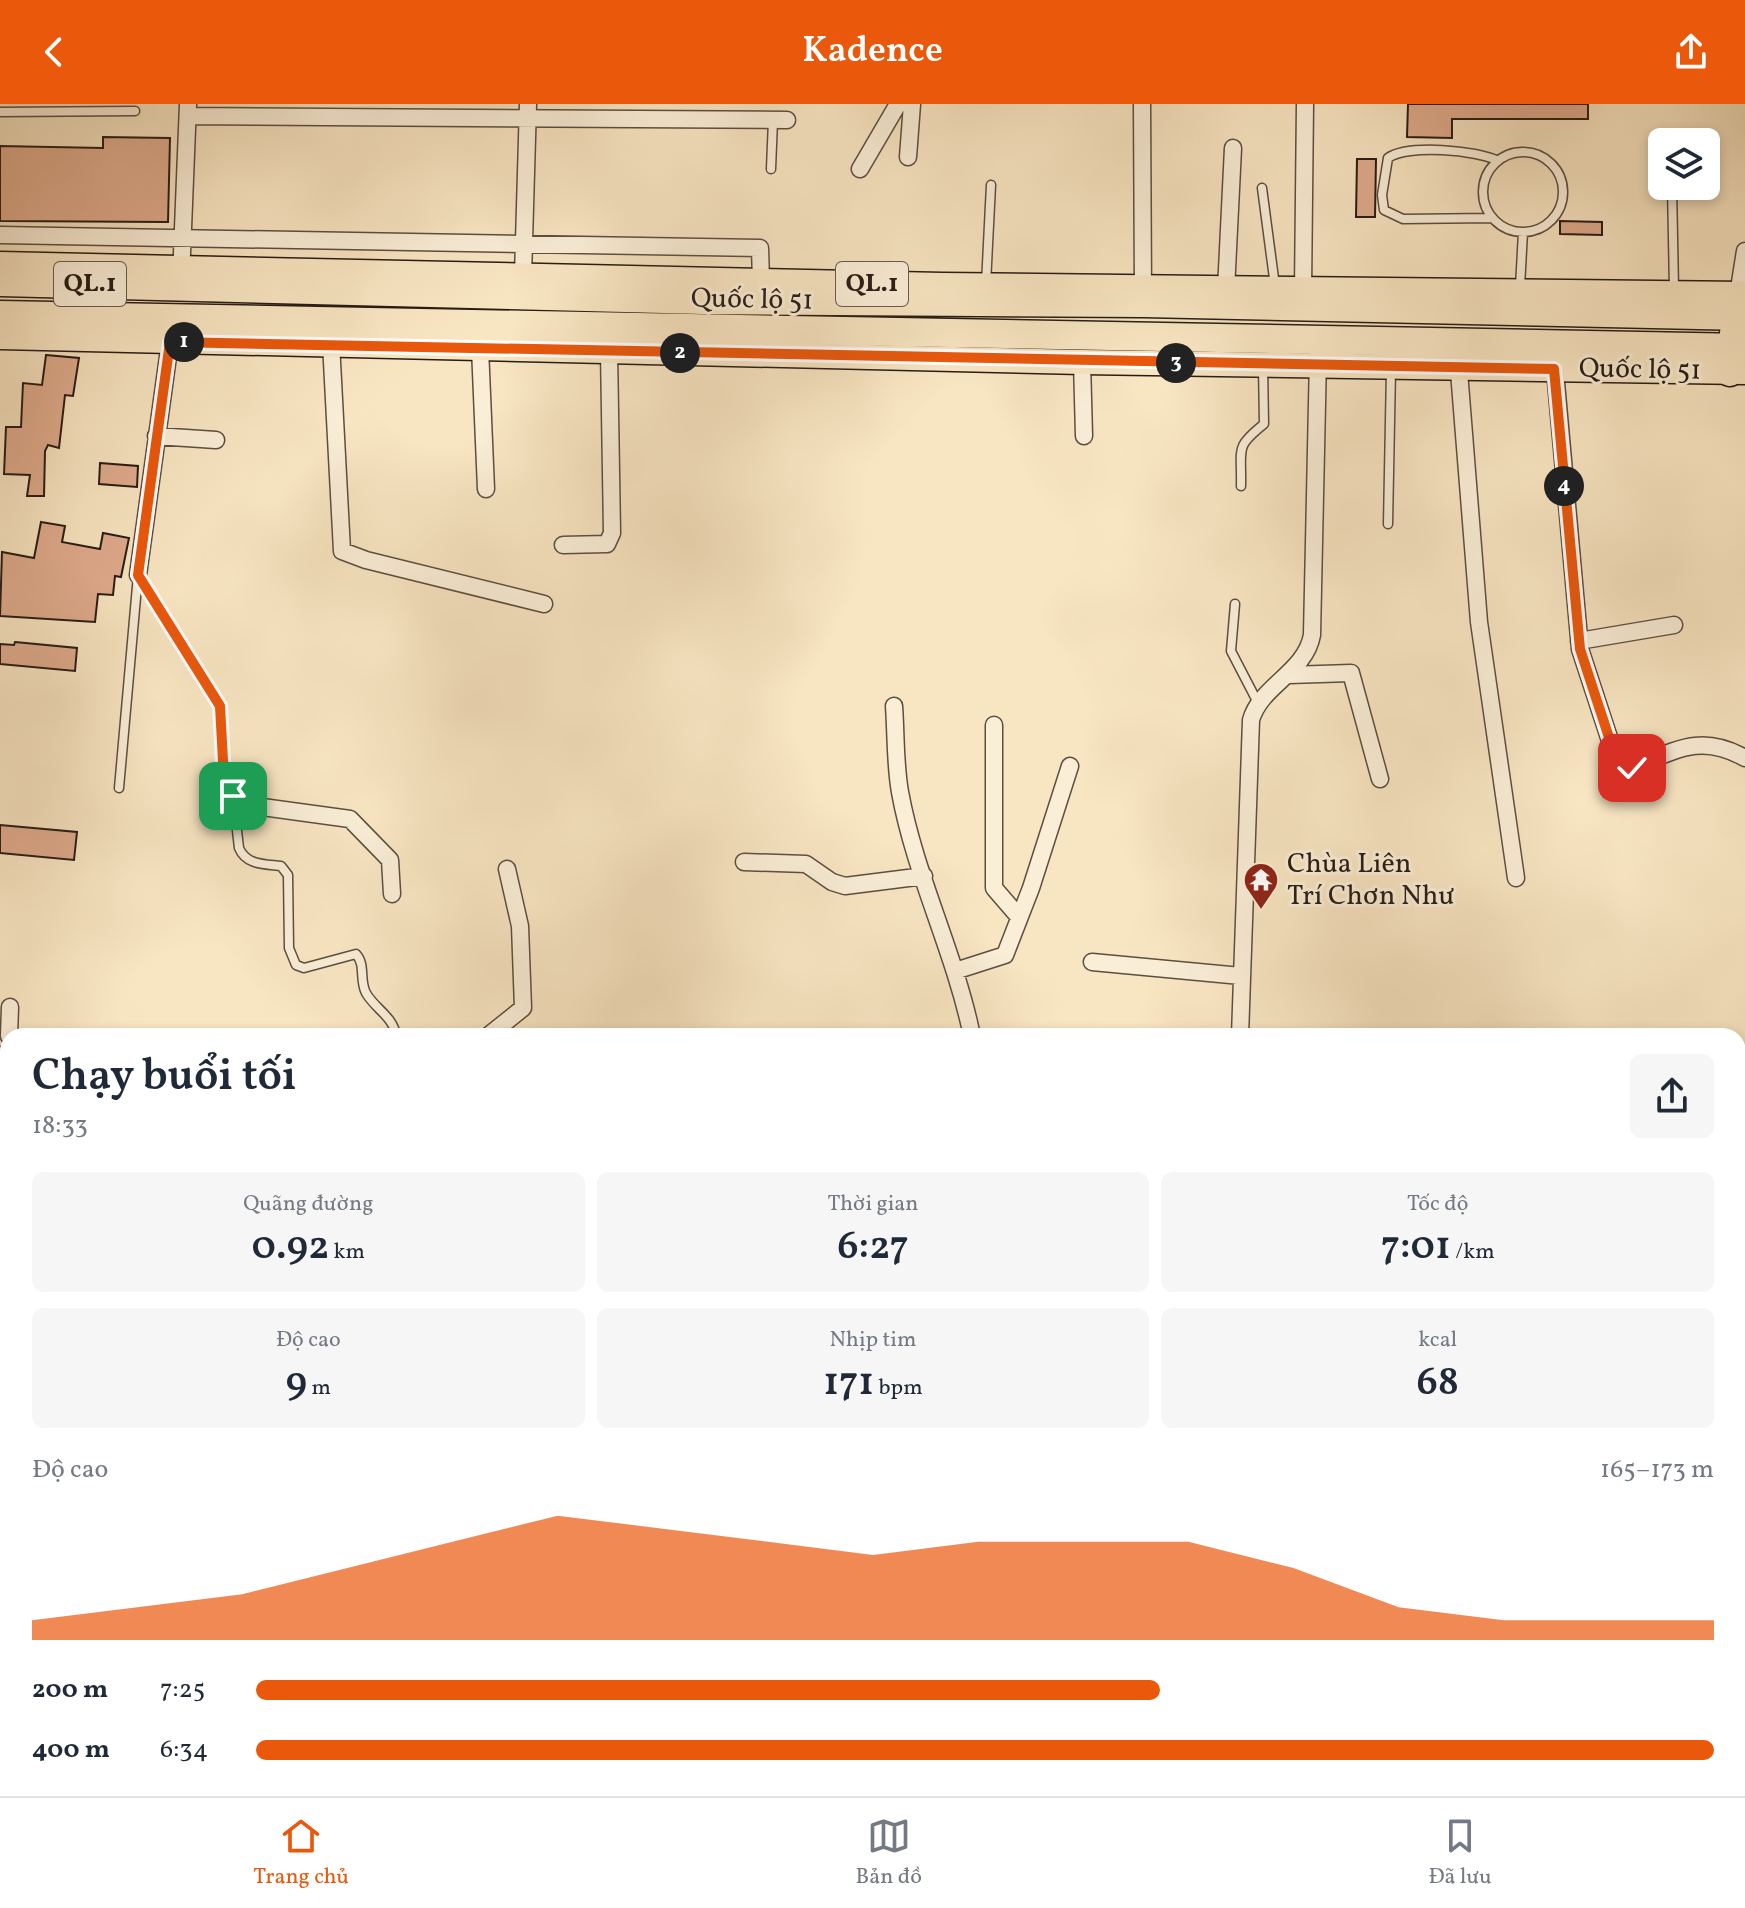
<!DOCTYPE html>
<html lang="vi">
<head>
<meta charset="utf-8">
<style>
  :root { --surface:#fff; --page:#f6f6f7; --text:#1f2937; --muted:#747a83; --line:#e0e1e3; --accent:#ea580c }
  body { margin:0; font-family:Vollkorn,serif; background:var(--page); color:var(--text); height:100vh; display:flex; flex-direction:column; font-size:30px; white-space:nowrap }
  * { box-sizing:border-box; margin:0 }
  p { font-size:26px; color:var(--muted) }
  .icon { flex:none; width:44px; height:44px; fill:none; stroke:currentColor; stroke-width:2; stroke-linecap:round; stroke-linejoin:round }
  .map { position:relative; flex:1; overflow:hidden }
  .sheet { position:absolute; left:0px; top:924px; width:1746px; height:768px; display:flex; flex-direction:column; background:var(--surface); border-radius:24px 24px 0 0; box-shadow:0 4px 12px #0003 }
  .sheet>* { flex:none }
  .tools { position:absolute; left:1648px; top:24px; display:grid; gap:16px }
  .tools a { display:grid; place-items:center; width:72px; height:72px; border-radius:12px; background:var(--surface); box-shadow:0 4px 12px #0003; font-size:40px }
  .pin { position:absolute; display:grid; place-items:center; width:68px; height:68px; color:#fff; margin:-34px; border-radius:16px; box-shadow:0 4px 12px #0006 }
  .km { position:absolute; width:40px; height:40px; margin:-20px; border-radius:50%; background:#222; color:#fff; font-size:22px; line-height:40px; text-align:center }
  .round { display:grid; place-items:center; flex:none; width:84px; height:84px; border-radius:12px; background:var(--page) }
  .overview { display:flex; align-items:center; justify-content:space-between; height:136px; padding:0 32px }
  h1 { font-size:44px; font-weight:600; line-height:60px }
  .metrics { display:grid; grid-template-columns:repeat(3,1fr); gap:12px; height:136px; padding:8px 32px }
  .metrics div { display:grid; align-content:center; border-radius:12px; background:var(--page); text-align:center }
  .metrics b { font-size:40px; font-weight:600 }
  .metrics small { font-size:22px; font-weight:400 }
  .metrics p { font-size:22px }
  .chart { height:224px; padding:16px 32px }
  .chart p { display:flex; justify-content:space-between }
  .chart svg { width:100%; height:144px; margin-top:8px; fill:var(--accent); opacity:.7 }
  ul { padding:0 32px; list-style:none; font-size:26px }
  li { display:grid; grid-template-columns:128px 96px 1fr; align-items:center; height:60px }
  li i { height:20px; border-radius:10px; background:var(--accent) }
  header { display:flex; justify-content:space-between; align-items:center; height:104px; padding:0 32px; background:var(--accent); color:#fff; font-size:36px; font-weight:600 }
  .tab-bar { display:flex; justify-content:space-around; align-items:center; height:112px; border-top:2px solid var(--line); background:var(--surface); font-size:22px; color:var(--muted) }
  .tab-bar a { display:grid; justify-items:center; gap:4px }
  .tab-bar .on { color:var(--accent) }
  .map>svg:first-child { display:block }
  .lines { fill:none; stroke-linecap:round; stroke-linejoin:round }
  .stream { stroke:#717c7b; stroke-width:5 }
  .building { fill:#dfab8d; stroke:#281c16; stroke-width:2 }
  .lane-casing { stroke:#5c4e41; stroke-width:11 }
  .street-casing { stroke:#5c4e41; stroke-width:19 }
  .primary-casing { stroke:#281c16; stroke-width:27 }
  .highway-casing { stroke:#281c16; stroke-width:31 }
  .lane { stroke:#faeed7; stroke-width:8 }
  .street { stroke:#faeed7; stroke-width:16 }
  .primary { stroke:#f8e5c2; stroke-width:24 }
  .highway { stroke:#f8e5c2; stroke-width:28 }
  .route-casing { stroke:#fff; stroke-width:16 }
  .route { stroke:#ea580c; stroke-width:10 }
  .labels { text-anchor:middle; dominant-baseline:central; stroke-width:6; stroke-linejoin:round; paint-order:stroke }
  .shield { fill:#faeed7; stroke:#675b50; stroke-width:2 }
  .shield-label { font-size:26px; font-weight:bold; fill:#281c16 }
  .street-label { font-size:28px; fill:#281c16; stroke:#faeed7 }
  .poi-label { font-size:28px; fill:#281c16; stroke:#faeed7; text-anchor:start }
</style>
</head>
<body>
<header><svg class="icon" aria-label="back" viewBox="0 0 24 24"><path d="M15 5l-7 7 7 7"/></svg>Kadence<svg class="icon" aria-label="share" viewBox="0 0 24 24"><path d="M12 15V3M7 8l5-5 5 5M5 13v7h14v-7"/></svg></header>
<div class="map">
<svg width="1745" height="1692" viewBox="0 0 1745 1692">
  <rect width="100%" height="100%" fill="#f8e5c2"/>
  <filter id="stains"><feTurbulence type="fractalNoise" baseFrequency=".0025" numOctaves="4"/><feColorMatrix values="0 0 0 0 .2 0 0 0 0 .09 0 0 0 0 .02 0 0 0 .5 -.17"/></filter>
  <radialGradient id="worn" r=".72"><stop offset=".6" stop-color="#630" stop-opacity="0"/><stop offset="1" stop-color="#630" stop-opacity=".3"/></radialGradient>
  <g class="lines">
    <path class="stream" d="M128 1684 129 1692"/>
  </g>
  <path class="building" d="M1408 0H1588V15H1452V34L1407 33Z
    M103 33 170 34 168 118 0 117V42L103 44Z
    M1357 55H1376L1375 113H1356Z
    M1560 117 1602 118V131L1560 130Z
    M46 251 79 254 73 292 65 291 59 344 48 341 45 347 44 392H27L30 371 4 370 6 323H21L23 279 42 281Z
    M100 359 138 362 137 383 99 380Z
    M41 418 65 422 62 438 100 445 103 429 129 434 121 473 115 472 113 491 98 490 95 518 0 512 2 448 34 454Z
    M15 538 77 544 75 567 0 560V540L14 541Z
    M0 721 77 728 74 756 0 749Z"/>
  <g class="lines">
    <defs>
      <path id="lane" d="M0 8 135 7
        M1483 88a40 40 0 1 1 80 0a40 40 0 1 1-80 0Z
        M771 65 773 16
        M1672 82 1674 185
        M1262 84 1275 182
        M1492 114 1403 115 1384 106 1382 91 1388 54C1407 40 1477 46 1498 57
        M986 180 991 81
        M1520 183 1523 128
        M1241 382C1242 344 1234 344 1264 320L1263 262
        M1388 420 1391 266
        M138 471 220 602 223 657 233 692 239 744C246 761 264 760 281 762L288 771 289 844 296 861 304 864 356 850C366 861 359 876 366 889 375 905 394 913 396 932
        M1235 500 1231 547 1258 599
        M119 684 138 471
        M1502 1684 1504 1692
        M1612 1684 1614 1692
        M1723 1684 1727 1692"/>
      <path id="street" d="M1142 0 1143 190
        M188 12 787 16
        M908 53 912 0
        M860 65 898 0
        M0 131 760 144 761 177
        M523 172 528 0
        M181 174 188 0
        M1226 186 1233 44
        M1303 186 1305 0
        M1738 191 1745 147
        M331 239 342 447 366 456 544 500
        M480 244 486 385
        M1458 255 1479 518 1516 774
        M1554 256 1580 545 1617 658 1632 664C1676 646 1701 629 1745 654
        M1082 258 1084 332
        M156 332 216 336
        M563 441 607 440 612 429 609 247
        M138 471 170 238
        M1579 537 1674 521
        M1289 571 1351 569 1380 675
        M894 602C896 630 895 660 900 688 915 771 955 849 972 932
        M994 621V784L1019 813
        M233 692 255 702 350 715 390 756 392 790
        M744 758 806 760 832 778 845 782 924 772
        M1092 858 1241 872
        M955 867 1005 851 1031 784 1070 662
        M9 932 10 903
        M488 932 523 904 520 822 507 765
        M1240 932 1251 616C1261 581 1305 569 1312 531L1318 253
        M0 952 8 949
        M1738 1032 1745 1031
        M0 1070 8 1071
        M1740 1357 1745 1371
        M0 1395 8 1396
        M0 1446 8 1447
        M835 1684 863 1692
        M1381 1684 1383 1692
        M353 1692 429 1684
        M756 1692 757 1684
        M1220 1692 1226 1684"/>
      <path id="primary" d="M0 160 942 181 1745 190
        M0 233 1082 258 1745 268"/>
      <path id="highway" d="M0 178 703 196 1143 199 1745 212
        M0 211 1745 244
        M1730 268 1738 191"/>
    </defs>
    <use href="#lane" class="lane-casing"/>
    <use href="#street" class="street-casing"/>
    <use href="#primary" class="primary-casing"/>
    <use href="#highway" class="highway-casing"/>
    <use href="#lane" class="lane"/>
    <use href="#street" class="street"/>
    <use href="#primary" class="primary"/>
    <use href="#highway" class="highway"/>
  </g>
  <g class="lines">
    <defs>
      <path id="route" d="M233 692 223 657 220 602 138 471 170 238 1554 265 1580 545 1617 658 1632 664"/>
    </defs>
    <use href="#route" class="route-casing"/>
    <use href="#route" class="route"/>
  </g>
  <defs>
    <symbol id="temple-pin" viewBox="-11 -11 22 30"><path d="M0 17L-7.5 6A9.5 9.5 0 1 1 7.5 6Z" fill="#8f2418" stroke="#faeed7"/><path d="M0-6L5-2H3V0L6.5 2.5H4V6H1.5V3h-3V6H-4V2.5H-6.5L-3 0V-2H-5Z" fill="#fff"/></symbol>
  </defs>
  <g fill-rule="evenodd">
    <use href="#temple-pin" x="1241" y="756" width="40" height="54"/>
  </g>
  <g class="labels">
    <g class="shield">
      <rect x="54" y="158" width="72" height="44" rx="6"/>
      <rect x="836" y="158" width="72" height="44" rx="6"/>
    </g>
    <g class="shield-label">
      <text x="90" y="180">QL.1</text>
      <text x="872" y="180">QL.1</text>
    </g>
    <g class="street-label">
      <text transform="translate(752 196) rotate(1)">Quốc lộ 51</text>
      <text transform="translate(1640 266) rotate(1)">Quốc lộ 51</text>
    </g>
    <g class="poi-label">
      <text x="1287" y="760">Chùa Liên<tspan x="1287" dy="32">Trí Chơn Như</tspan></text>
    </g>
  </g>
  <rect width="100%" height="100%" filter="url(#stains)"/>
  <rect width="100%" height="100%" fill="url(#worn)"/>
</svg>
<div class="tools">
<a><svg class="icon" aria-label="layers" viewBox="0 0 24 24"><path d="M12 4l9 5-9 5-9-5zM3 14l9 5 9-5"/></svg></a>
</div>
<div class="pin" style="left:233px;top:692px;background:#1e9e55"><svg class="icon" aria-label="arrive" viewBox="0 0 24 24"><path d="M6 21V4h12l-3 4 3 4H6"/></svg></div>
<div class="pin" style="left:1632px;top:664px;background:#d93025"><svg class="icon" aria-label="check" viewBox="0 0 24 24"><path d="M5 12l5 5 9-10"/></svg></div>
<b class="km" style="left:184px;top:238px">1</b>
<b class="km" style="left:680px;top:249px">2</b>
<b class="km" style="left:1176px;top:259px">3</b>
<b class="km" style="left:1564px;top:382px">4</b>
<section class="sheet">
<div class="overview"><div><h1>Chạy buổi tối</h1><p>18:33</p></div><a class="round"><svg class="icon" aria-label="share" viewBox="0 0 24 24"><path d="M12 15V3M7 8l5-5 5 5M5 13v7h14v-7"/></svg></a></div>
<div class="metrics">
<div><p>Quãng đường</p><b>0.92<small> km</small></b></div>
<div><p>Thời gian</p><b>6:27</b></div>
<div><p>Tốc độ</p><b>7:01<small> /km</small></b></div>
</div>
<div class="metrics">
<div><p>Độ cao</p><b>9<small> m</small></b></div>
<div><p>Nhịp tim</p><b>171<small> bpm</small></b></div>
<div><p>kcal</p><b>68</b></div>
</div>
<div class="chart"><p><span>Độ cao</span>165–173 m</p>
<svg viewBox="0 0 160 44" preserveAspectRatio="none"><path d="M0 44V38L10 34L20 30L30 22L40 14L50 6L60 10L70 14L80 18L90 14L100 14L110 14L120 22L130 34L140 38L150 38L160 38V44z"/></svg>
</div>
<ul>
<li><b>200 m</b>7:25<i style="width:62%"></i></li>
<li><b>400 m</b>6:34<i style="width:100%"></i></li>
</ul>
</section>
</div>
<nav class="tab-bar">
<a class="on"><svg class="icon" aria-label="home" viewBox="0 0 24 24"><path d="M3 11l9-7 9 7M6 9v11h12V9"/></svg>Trang chủ</a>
<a><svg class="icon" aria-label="map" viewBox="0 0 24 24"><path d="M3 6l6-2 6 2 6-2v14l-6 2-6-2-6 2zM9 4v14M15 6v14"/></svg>Bản đồ</a>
<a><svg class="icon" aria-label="saved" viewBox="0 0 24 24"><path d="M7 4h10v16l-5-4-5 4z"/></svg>Đã lưu</a>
</nav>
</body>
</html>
